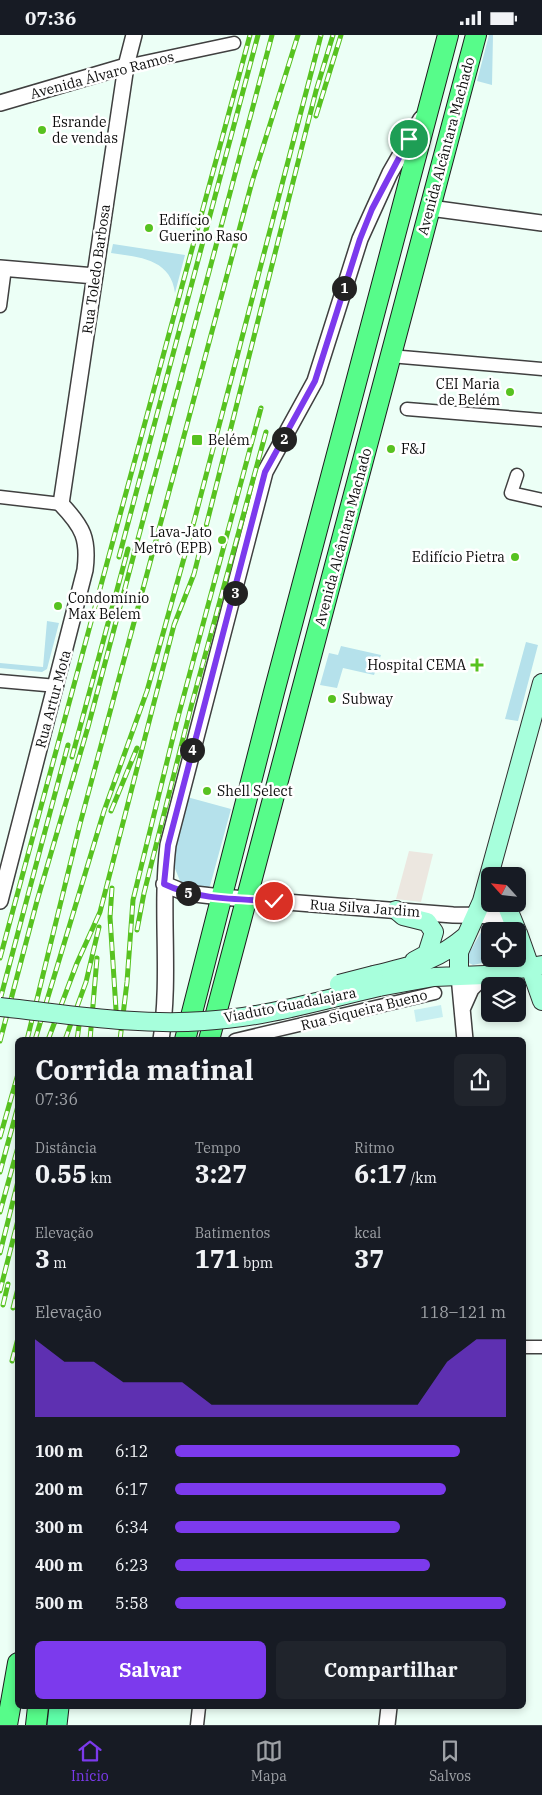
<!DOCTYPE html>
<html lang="pt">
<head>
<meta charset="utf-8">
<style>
  :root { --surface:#171b24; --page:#20242c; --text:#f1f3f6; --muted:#9ea1a6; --line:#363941; --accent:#7c3aed }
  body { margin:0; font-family:"IBM Plex Serif",serif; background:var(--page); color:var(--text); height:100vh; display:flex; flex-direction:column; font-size:19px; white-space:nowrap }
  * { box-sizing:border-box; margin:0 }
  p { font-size:16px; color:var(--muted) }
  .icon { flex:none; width:28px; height:28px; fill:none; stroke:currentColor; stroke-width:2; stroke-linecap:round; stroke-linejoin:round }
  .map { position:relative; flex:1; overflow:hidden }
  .side { position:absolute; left:15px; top:1002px; width:511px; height:672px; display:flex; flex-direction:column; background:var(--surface); border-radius:8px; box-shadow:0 2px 8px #0003 }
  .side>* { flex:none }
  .needle { width:32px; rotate:297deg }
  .buttons { position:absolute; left:481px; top:832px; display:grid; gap:10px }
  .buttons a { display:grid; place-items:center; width:45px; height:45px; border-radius:8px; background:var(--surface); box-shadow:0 2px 8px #0003; font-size:25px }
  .pin { position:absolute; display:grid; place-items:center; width:42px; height:42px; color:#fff; margin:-21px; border:2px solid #fff; border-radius:50%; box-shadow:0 1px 5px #0007 }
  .km { position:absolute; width:25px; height:25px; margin:-12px; border-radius:50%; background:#222; color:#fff; font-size:14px; line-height:25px; text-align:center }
  .round { display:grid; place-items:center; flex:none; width:52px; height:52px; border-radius:8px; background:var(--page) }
  .headline { display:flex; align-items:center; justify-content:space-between; height:85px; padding:0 20px }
  h1 { font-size:28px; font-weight:700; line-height:38px }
  .stats { display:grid; grid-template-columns:repeat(3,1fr); gap:8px; height:85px; padding:5px 20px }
  .stats div { display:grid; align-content:center }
  .stats b { font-size:25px; font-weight:700 }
  .stats small { font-size:14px; font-weight:400 }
  .stats p { font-size:14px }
  .chart { height:140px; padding:10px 20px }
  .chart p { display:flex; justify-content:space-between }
  .chart svg { width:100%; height:90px; margin-top:5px; fill:var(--accent); opacity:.7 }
  .cta { display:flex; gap:10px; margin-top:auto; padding:10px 20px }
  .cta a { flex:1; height:58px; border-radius:8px; background:var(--accent); color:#fff; font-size:20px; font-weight:700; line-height:58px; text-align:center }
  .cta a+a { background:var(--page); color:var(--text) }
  ul { padding:0 20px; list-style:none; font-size:16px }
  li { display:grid; grid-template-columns:80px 60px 1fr; align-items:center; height:38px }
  li i { height:12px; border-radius:6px; background:var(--accent) }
  .status { display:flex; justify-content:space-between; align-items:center; height:35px; padding:0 25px; background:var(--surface); direction:ltr }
  .status svg { height:14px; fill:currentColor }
  .menu { display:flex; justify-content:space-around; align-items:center; height:70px; border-top:1px solid var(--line); background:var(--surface); font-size:14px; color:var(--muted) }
  .menu a { display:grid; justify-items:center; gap:2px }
  .menu .selected { color:var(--accent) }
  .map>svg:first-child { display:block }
  .industrial { fill:#ece7e0 }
  .green { fill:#b5e1eb }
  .pitch { fill:#c7eff1 }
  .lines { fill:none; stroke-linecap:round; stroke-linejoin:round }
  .minor-casing { stroke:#404040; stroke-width:15 }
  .tertiary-casing { stroke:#404040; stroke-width:18 }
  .secondary-casing { stroke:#2f2f2f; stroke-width:20 }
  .primary-casing { stroke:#1e1e1e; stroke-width:21 }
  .trunk-casing { stroke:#1e1e1e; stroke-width:22 }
  .minor { stroke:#fff; stroke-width:12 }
  .tertiary { stroke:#fff; stroke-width:15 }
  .secondary { stroke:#a7ffdc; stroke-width:18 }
  .primary { stroke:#5efda8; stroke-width:19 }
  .trunk { stroke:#57fc8a; stroke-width:20 }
  .rail-casing { stroke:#57c220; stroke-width:5 }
  .rail { stroke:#fff; stroke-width:3; stroke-dasharray:9; stroke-linecap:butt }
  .secondary-bridge-casing { stroke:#2f2f2f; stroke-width:20; stroke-linecap:butt }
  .secondary-bridge { stroke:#a7ffdc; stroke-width:18 }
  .route-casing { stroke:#fff; stroke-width:10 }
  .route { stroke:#7c3aed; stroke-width:6 }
  .poi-dot { fill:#57c220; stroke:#fff; stroke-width:2 }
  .labels { text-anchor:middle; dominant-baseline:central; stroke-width:5; stroke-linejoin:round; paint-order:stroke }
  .street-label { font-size:14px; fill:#0d0d0d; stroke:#fff }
  .poi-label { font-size:14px; fill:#0d0d0d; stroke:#fff; text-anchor:start }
</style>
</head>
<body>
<div class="status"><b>07:36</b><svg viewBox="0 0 49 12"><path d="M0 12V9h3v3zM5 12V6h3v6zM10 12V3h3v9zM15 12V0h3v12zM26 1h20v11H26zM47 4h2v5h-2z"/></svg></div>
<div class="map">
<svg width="542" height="1690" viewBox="0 0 542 1690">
  <rect width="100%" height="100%" fill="#ecfff6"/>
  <path class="industrial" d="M409 816 433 819 421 867 396 864Z"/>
  <path class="green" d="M489 0H493L492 50 477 46Z
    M113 209 185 220 175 258C171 224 139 222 111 218Z
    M47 586 59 588 47 634 42 637 0 633V628L43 632Z
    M526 607 538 610 518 686 505 684Z
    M341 611 381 620 374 640 343 633 337 653 320 650 329 618 338 620Z
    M187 762 231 774 210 851 205 853 191 851 180 846 172 826Z
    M487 887 505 888 507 896H490V924H501L473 930 469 928V918Z"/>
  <path class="pitch" d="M441 970 443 982 416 987 414 975Z"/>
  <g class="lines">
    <defs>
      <path id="minor" d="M126 31 234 8
        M0 271 5 233
        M390 321 542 334
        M407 374 542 385
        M517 440 511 458 542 465
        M0 462 61 469
        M0 646 57 651
        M235 1005 435 958
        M524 1312H542
        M197 1690 199 1672"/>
      <path id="tertiary" d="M0 68 126 31
        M430 173 542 188
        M0 233 95 241
        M164 849 186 858 221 862 453 880 511 881
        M0 866 85 535C89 504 83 492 61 469L126 31 134 0
        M459 941 465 1005
        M463 972 471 954 485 940
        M161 1005C171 940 160 875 168 810L265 437 315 346 360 204 390 138 421 84
        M387 1690 389 1672"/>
      <path id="secondary" d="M506 869 517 896
        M396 875 403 881 427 887 434 897 427 919 414 926
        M518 898 542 966
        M374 940C413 930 434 928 466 901
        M459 941V917L482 866 542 648
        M379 952 434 942 485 940 542 930"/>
      <path id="primary" d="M57 1690 59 1672"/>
      <path id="trunk" d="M185 1005 274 657 448 0
        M209 1005 476 0
        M7 1690 18 1628
        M36 1690 38 1672"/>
    </defs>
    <use href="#minor" class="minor-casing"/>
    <use href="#tertiary" class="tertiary-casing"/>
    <use href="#secondary" class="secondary-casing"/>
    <use href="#primary" class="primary-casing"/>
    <use href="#trunk" class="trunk-casing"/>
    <use href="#minor" class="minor"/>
    <use href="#tertiary" class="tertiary"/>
    <use href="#secondary" class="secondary"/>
    <use href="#primary" class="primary"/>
    <use href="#trunk" class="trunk"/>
    <defs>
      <path id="rail" d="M316 81 341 0
        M119 522 258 0
        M72 722 128 514
        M111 776 137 713
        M112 853 110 882 117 990
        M137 895 144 858 191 672 266 397
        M0 923 250 0
        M0 965 68 710
        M27 1005 80 789 252 147 298 0
        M35 1005 104 776 147 656 191 498 321 0
        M48 1005 77 928 100 877 174 590 194 539 316 56 333 0
        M65 1005 86 947 99 892
        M77 1005 81 976
        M90 1005 97 923
        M120 1005 127 947 133 865 177 686 261 373
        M0 1006 37 866 88 692 272 0
        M0 1102 18 1039
        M0 1137 18 1071
        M0 1177 18 1112
        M0 1218 18 1146
        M0 1256 18 1185
        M3 1270 8 1249
        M13 1273 18 1253
        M12 1326 18 1303"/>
    </defs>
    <use href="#rail" class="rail-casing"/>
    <use href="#rail" class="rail"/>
    <defs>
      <path id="secondary-bridge" d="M339 949 374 940
        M0 972C67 979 136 991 204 986 263 983 322 965 379 952"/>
    </defs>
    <use href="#secondary-bridge" class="secondary-bridge-casing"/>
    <use href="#secondary-bridge" class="secondary-bridge"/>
  </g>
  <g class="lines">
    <defs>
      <path id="route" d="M274 866C239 864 197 865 164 849L168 810 265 437 315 346 360 204 372 174 409 104"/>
    </defs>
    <use href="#route" class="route-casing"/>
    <use href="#route" class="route"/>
  </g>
  <g class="poi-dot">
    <circle cx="42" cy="95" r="5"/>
    <circle cx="149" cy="193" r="5"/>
    <circle cx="510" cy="357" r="5"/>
    <rect x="191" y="399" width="12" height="12" rx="2.5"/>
    <circle cx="391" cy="414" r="5"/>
    <circle cx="222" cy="505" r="5"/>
    <circle cx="515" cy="522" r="5"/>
    <circle cx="58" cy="571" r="5"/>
    <path d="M474.5 622.5h5v5h5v5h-5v5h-5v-5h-5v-5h5z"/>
    <circle cx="332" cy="664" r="5"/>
    <circle cx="207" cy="756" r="5"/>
  </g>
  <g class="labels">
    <g class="street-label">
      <text transform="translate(102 40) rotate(-15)">Avenida Álvaro Ramos</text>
      <text transform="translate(446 111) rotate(-75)">Avenida Alcântara Machado</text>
      <text transform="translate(96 234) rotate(-82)">Rua Toledo Barbosa</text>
      <text transform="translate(343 502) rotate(-75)">Avenida Alcântara Machado</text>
      <text transform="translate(53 664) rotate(-75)">Rua Artur Mota</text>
      <text transform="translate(365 873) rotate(4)">Rua Silva Jardim</text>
      <text transform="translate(290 970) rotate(-11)">Viaduto Guadalajara</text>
      <text transform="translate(364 975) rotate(-14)">Rua Siqueira Bueno</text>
    </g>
    <g class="poi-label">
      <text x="52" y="87">Esrande<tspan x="52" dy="16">de vendas</tspan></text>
      <text x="159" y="185">Edifício<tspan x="159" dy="16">Guerino Raso</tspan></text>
      <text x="500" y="349" text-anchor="end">CEI Maria<tspan x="500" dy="16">de Belém</tspan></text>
      <text x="208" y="405">Belém</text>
      <text x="401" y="414">F&amp;J</text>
      <text x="212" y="497" text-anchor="end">Lava-Jato<tspan x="212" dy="16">Metrô (EPB)</tspan></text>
      <text x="505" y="522" text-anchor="end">Edifício Pietra</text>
      <text x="68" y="563">Condomínio<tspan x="68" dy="16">Max Belem</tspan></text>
      <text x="466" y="630" text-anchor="end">Hospital CEMA</text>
      <text x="342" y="664">Subway</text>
      <text x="217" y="756">Shell Select</text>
    </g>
  </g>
</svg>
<div class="buttons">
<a><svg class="needle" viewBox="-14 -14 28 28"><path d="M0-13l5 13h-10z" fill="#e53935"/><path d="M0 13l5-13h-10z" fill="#9ea1a6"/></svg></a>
<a><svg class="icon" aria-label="locate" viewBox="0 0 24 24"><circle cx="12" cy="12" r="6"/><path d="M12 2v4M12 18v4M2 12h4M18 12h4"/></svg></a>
<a><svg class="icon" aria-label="layers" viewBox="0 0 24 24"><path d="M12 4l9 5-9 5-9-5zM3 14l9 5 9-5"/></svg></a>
</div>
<div class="pin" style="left:409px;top:104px;background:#1e9e55"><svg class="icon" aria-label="arrive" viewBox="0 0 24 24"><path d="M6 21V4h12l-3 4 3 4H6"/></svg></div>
<div class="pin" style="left:274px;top:866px;background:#d93025"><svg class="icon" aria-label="check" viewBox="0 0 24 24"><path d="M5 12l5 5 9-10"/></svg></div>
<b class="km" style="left:344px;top:253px">1</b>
<b class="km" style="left:284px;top:404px">2</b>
<b class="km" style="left:235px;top:558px">3</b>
<b class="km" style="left:192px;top:715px">4</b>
<b class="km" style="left:188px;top:858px">5</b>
<section class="side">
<div class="headline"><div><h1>Corrida matinal</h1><p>07:36</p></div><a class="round"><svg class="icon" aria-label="share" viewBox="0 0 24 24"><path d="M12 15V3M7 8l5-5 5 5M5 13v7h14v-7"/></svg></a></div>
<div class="stats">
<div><p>Distância</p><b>0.55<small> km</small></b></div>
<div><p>Tempo</p><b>3:27</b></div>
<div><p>Ritmo</p><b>6:17<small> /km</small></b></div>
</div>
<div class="stats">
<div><p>Elevação</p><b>3<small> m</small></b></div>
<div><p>Batimentos</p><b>171<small> bpm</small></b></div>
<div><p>kcal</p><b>37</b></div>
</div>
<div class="chart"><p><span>Elevação</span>118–121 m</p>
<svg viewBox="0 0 160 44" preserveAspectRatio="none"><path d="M0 44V6L10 17L20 17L30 27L40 27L50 27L60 38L70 38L80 38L90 38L100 38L110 38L120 38L130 38L140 17L150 6L160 6V44z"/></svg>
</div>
<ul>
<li><b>100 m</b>6:12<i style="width:86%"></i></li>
<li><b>200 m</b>6:17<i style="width:82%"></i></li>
<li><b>300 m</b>6:34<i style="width:68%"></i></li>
<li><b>400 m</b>6:23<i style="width:77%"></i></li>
<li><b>500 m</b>5:58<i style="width:100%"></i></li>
</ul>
<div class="cta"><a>Salvar</a><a>Compartilhar</a></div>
</section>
</div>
<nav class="menu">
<a class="selected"><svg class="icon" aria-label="home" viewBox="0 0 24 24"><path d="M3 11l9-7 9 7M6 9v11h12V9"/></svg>Início</a>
<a><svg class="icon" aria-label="map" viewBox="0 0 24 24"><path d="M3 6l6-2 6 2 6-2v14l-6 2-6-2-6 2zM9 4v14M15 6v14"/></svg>Mapa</a>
<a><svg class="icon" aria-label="saved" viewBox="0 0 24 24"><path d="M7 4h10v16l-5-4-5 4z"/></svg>Salvos</a>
</nav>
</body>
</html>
